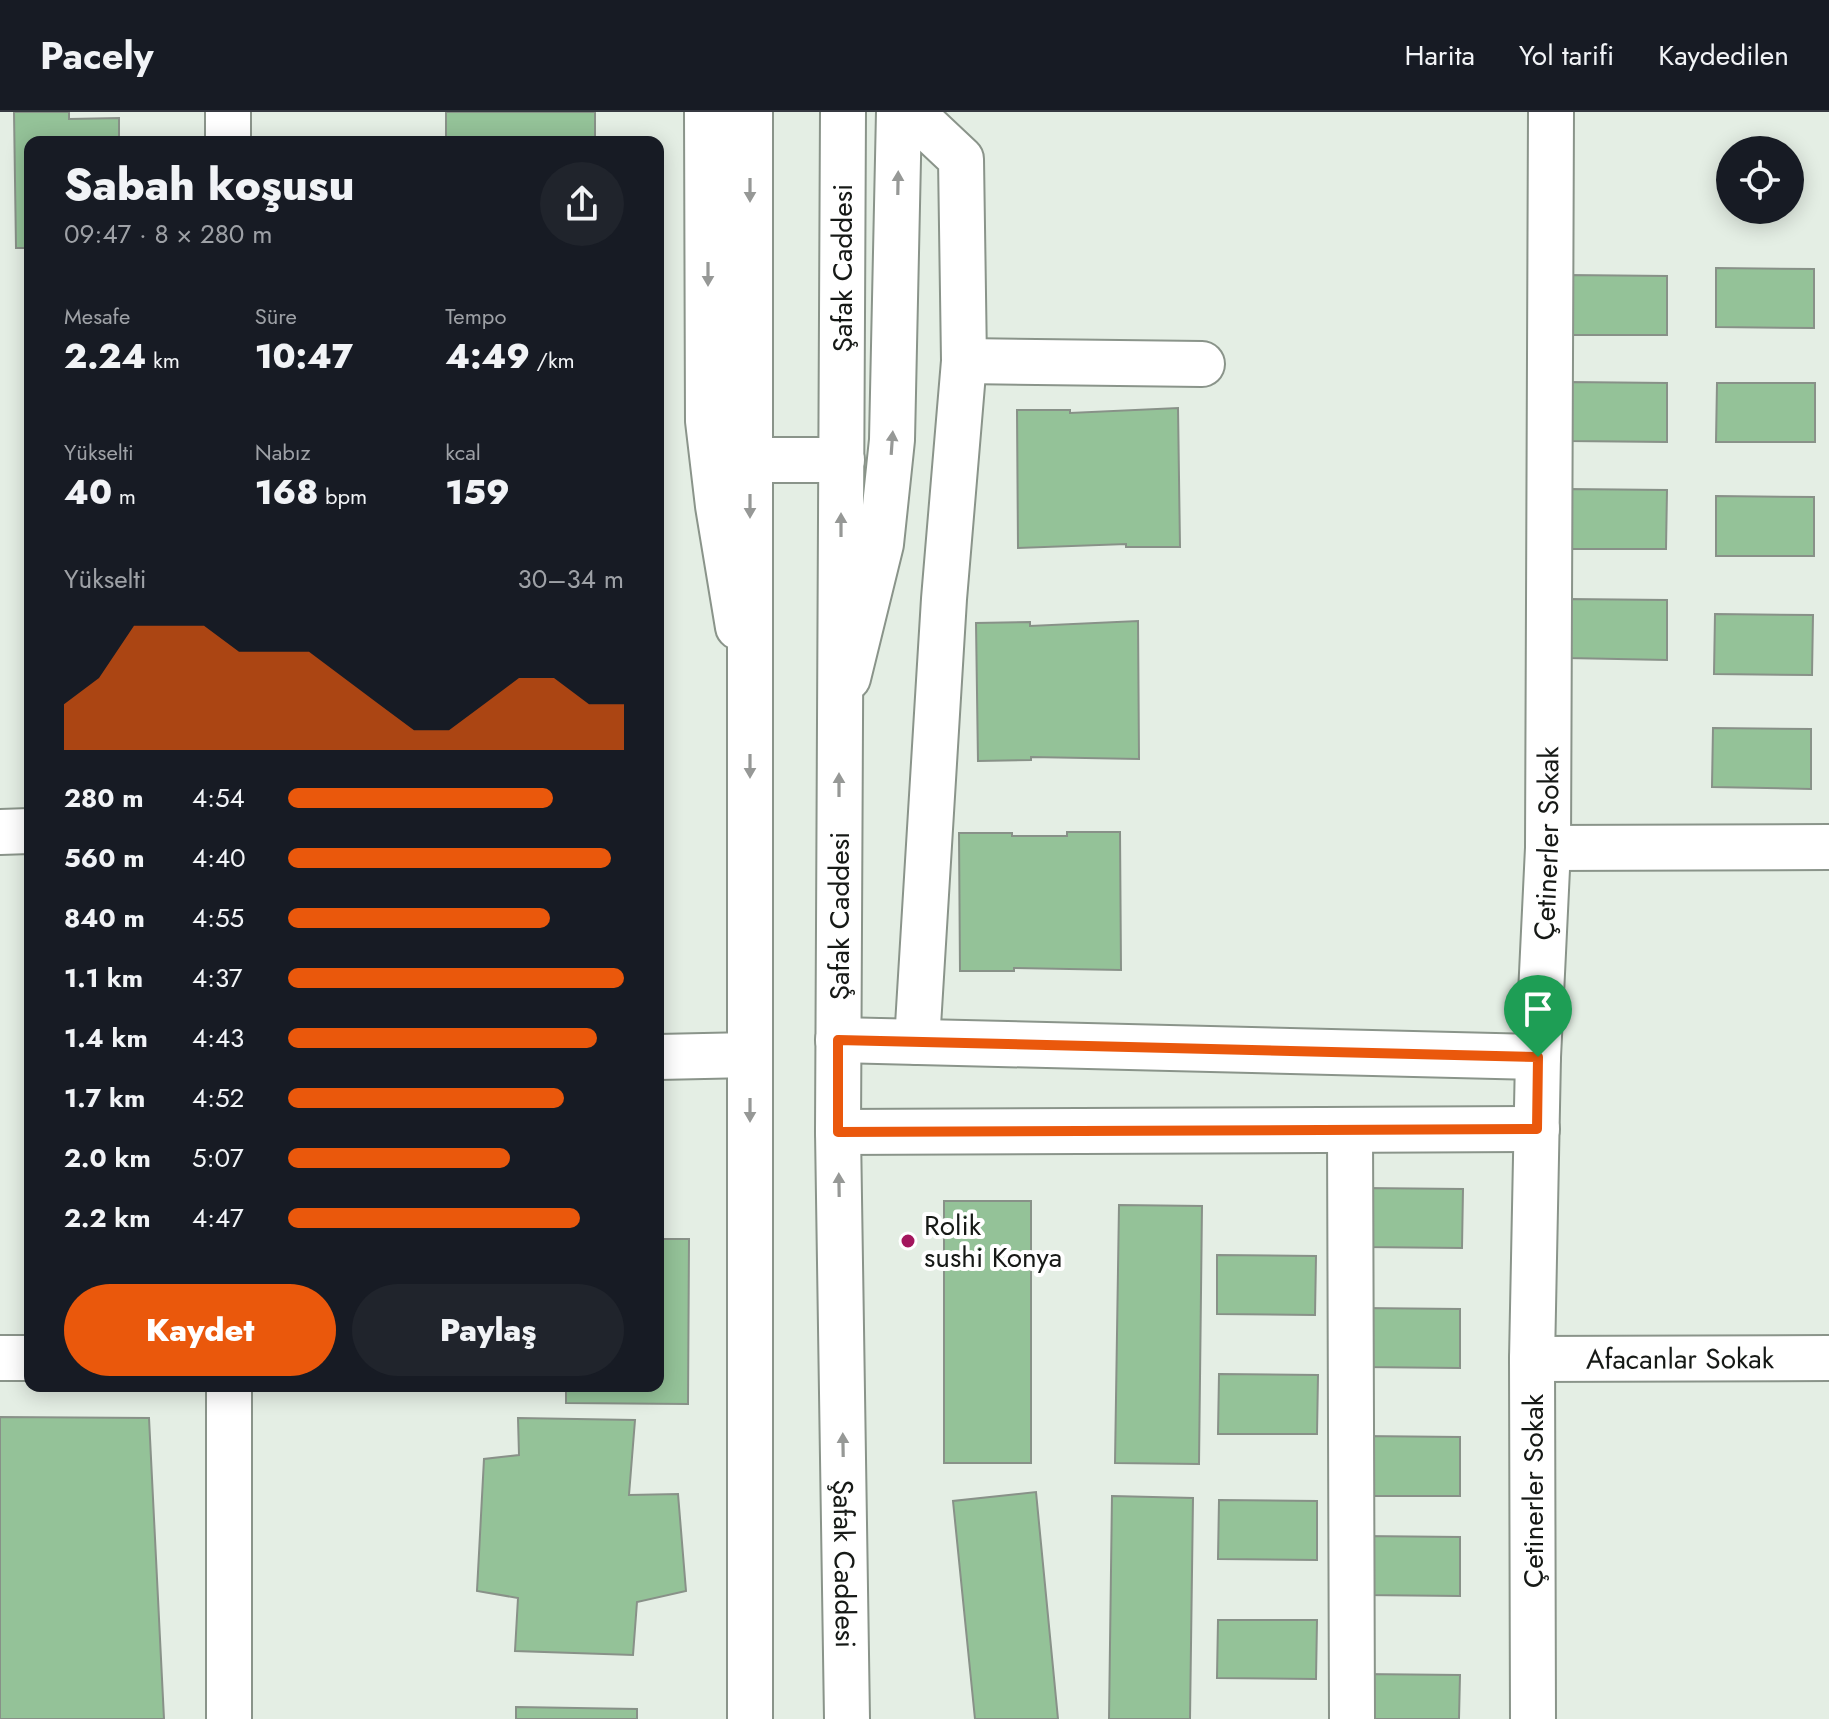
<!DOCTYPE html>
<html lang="tr">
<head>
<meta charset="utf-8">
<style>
  :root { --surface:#171b24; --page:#20242c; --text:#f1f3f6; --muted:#9ea1a6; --line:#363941; --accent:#ea580c }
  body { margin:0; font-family:Jost,sans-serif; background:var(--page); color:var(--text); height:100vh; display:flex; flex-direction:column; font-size:30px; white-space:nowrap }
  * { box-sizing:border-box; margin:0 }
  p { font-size:26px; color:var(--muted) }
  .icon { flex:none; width:44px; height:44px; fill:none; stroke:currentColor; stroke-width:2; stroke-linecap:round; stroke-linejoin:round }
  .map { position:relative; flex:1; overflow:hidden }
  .details { position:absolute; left:24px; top:24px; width:640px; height:1256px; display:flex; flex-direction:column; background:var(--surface); border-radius:16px; box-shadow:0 4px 20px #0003 }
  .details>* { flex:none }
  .tools { position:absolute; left:1716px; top:24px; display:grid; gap:16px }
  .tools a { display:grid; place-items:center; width:88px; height:88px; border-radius:50%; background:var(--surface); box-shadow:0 4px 20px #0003; font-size:40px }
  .pin { position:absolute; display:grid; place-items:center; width:68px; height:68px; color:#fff; margin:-82px -34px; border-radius:50% 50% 50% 0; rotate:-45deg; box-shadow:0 0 8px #0007 }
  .pin .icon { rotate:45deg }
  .round { display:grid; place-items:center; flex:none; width:84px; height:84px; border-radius:42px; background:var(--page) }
  .head { display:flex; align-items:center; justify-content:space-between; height:136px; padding:0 40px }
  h1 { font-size:44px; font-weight:800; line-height:60px }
  .figures { display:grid; grid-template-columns:repeat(3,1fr); gap:12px; height:136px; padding:8px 40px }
  .figures div { display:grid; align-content:center }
  .figures b { font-size:34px; font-weight:800 }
  .figures small { font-size:22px; font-weight:400 }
  .figures p { font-size:22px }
  .chart { height:224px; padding:16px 40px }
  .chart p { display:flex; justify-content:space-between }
  .chart svg { width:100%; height:144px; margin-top:8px; fill:var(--accent); opacity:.7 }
  .button { display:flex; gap:16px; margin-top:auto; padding:16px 40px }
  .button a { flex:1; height:92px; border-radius:48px; background:var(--accent); color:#fff; font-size:32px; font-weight:800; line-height:92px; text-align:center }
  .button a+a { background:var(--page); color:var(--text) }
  ul { padding:0 40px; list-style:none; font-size:26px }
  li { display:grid; grid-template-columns:128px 96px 1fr; align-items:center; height:60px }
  li i { height:20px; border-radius:10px; background:var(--accent) }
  header { display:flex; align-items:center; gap:48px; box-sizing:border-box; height:112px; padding:0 40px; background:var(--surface); border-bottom:2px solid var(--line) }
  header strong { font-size:38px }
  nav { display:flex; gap:44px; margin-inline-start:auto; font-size:28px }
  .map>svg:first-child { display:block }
  .building { fill:#94c298; stroke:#889188; stroke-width:2 }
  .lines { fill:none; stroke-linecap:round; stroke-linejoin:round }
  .minor-casing { stroke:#8a948a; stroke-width:48 }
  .major-casing { stroke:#8a948a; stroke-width:48 }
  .minor { stroke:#fff; stroke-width:44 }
  .major { stroke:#fff; stroke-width:44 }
  .oneway { fill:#969896 }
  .route-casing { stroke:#fff; stroke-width:16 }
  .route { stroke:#ea580c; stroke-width:10 }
  .poi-dot { fill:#a3165d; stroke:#fff; stroke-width:3 }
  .labels { text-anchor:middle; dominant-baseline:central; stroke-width:8; stroke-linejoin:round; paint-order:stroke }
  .street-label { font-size:28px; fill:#161916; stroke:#fff }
  .poi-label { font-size:28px; fill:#161916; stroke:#fff; text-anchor:start }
</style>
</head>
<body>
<header>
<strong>Pacely</strong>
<nav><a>Harita</a><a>Yol tarifi</a><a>Kaydedilen</a></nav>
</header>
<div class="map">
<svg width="1829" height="1607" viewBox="0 0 1829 1607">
  <rect width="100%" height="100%" fill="#e4eee4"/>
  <path class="building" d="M14 0H69V7L119 6V30H30V136H16Z
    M446 0H595V30H446Z
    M1716 156 1814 157V216L1716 215Z
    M1568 163 1667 164V223H1568Z
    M1568 270 1667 271V330L1568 329Z
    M1717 271H1815V330H1716Z
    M1178 296 1180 435H1126V432L1018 436 1017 298H1070V301Z
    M1568 377 1667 378 1666 437H1567Z
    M1716 384 1814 385V444H1716Z
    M1568 487 1667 488V548L1568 546Z
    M1715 502 1813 503 1812 563 1714 562Z
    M1138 509 1139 647 1031 645V648L978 649 976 511 1030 510V514Z
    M1713 616 1811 617V677L1712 675Z
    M1067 720H1120L1121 858 1014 856V859H960L959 721H1012V724H1067Z
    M1364 1076 1463 1077 1462 1136 1364 1135Z
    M944 1089H1031V1351H944Z
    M1119 1093 1202 1094 1199 1352 1115 1351Z
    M658 1127H689L688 1292 566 1291V1274H658Z
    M1217 1143 1316 1144 1315 1203 1217 1202Z
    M1362 1196 1460 1197V1256L1362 1255Z
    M1219 1262 1318 1263 1317 1322H1218Z
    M0 1305 149 1306 164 1607H0Z
    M518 1306 635 1308 629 1383 678 1382 686 1479 637 1490 633 1543 515 1539 518 1486 477 1479 484 1347 519 1343Z
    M1362 1324 1460 1325V1384H1361Z
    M1036 1380 1058 1607H975L953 1389Z
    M1112 1384 1193 1386 1190 1607H1109Z
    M1219 1388 1317 1389V1448L1218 1447Z
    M1362 1424 1460 1425V1484L1362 1483Z
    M1218 1508H1317L1316 1567 1217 1566Z
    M1361 1562 1460 1563 1459 1607H1361Z
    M516 1595 637 1597V1607H516Z"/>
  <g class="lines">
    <defs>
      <g id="minor">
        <path d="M228 0V30"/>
        <path d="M707 0 708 309 718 394 738 515"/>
        <path d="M911 0 961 47 964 249 944 487 917 930"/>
        <path d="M964 249 1202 252"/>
        <path d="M848 566 881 432 892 328 899 0"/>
        <path d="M0 720 30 719"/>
        <path d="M1548 736 1829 735"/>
        <path d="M838 928 1538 945"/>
        <path d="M658 945 750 943"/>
        <path d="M1350 1018 1352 1607"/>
        <path d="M838 1020 1537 1017"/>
        <path d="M0 1246H30"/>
        <path id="s1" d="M1532 1247 1829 1246"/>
        <path d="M229 1274V1607"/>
        <path id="s2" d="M1533 1607 1532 1247 1538 945 1548 736 1551 0"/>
      </g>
      <g id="major">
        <path d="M750 0V1607"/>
        <path id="s3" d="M843 0 838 1020 847 1607"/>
        <path d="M750 348H842"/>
      </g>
    </defs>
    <use href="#minor" class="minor-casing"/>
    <use href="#major" class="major-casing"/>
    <use href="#minor" class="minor"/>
    <use href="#major" class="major"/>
  </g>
  <defs><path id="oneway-solid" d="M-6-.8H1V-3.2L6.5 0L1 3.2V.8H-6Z" transform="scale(2)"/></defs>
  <g class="oneway">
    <use href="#oneway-solid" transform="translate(898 71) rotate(-89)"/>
    <use href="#oneway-solid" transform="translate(750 78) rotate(90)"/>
    <use href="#oneway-solid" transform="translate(708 162) rotate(90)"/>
    <use href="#oneway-solid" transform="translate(892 331) rotate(-86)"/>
    <use href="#oneway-solid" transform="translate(750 394) rotate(90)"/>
    <use href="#oneway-solid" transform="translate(841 413) rotate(-90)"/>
    <use href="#oneway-solid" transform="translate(750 654) rotate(90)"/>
    <use href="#oneway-solid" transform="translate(839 673) rotate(-90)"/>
    <use href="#oneway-solid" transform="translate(750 998) rotate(90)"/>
    <use href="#oneway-solid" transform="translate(839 1073) rotate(-91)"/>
    <use href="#oneway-solid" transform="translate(843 1333) rotate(-91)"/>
  </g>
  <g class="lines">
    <defs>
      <path id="route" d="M838 928 1538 945 1537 1017 838 1020Z"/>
    </defs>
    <use href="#route" class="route-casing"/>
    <use href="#route" class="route"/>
  </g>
  <circle class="poi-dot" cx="908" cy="1129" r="8"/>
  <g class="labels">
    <g class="street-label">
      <text transform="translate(842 156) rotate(-90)">Şafak Caddesi</text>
      <text stroke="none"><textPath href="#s2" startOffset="876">Çetinerler Sokak</textPath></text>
      <text transform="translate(839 804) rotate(-90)">Şafak Caddesi</text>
      <text stroke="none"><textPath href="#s1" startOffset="148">Afacanlar Sokak</textPath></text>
      <text transform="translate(1533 1379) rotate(-90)">Çetinerler Sokak</text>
      <text stroke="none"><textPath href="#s3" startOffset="1452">Şafak Caddesi</textPath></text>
    </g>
    <g class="poi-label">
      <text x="924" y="1113">Rolik<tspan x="924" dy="32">sushi Konya</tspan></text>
    </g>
  </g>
</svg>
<div class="tools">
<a><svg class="icon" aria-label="locate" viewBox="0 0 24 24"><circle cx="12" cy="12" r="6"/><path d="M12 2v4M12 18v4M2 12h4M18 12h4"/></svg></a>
</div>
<div class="pin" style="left:1538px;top:945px;background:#1e9e55"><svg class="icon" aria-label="arrive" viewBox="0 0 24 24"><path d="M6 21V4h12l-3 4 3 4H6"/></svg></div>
<section class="details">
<div class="head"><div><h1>Sabah koşusu</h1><p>09:47 · 8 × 280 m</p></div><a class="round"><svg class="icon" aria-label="share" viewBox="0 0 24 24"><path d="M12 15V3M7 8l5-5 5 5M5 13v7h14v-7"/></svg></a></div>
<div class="figures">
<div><p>Mesafe</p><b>2.24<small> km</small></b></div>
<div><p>Süre</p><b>10:47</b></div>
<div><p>Tempo</p><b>4:49<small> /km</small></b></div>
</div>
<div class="figures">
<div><p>Yükselti</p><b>40<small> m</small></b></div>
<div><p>Nabız</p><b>168<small> bpm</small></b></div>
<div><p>kcal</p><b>159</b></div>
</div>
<div class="chart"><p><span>Yükselti</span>30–34 m</p>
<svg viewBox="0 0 160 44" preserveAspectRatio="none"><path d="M0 44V30L10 22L20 6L30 6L40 6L50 14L60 14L70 14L80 22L90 30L100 38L110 38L120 30L130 22L140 22L150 30L160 30V44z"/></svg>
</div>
<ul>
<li><b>280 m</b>4:54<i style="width:79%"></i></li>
<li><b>560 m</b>4:40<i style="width:96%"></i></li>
<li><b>840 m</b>4:55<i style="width:78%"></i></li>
<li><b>1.1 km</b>4:37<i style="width:100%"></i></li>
<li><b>1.4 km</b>4:43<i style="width:92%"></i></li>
<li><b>1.7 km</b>4:52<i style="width:82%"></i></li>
<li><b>2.0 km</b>5:07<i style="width:66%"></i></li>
<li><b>2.2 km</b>4:47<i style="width:87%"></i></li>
</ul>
<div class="button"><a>Kaydet</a><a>Paylaş</a></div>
</section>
</div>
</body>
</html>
